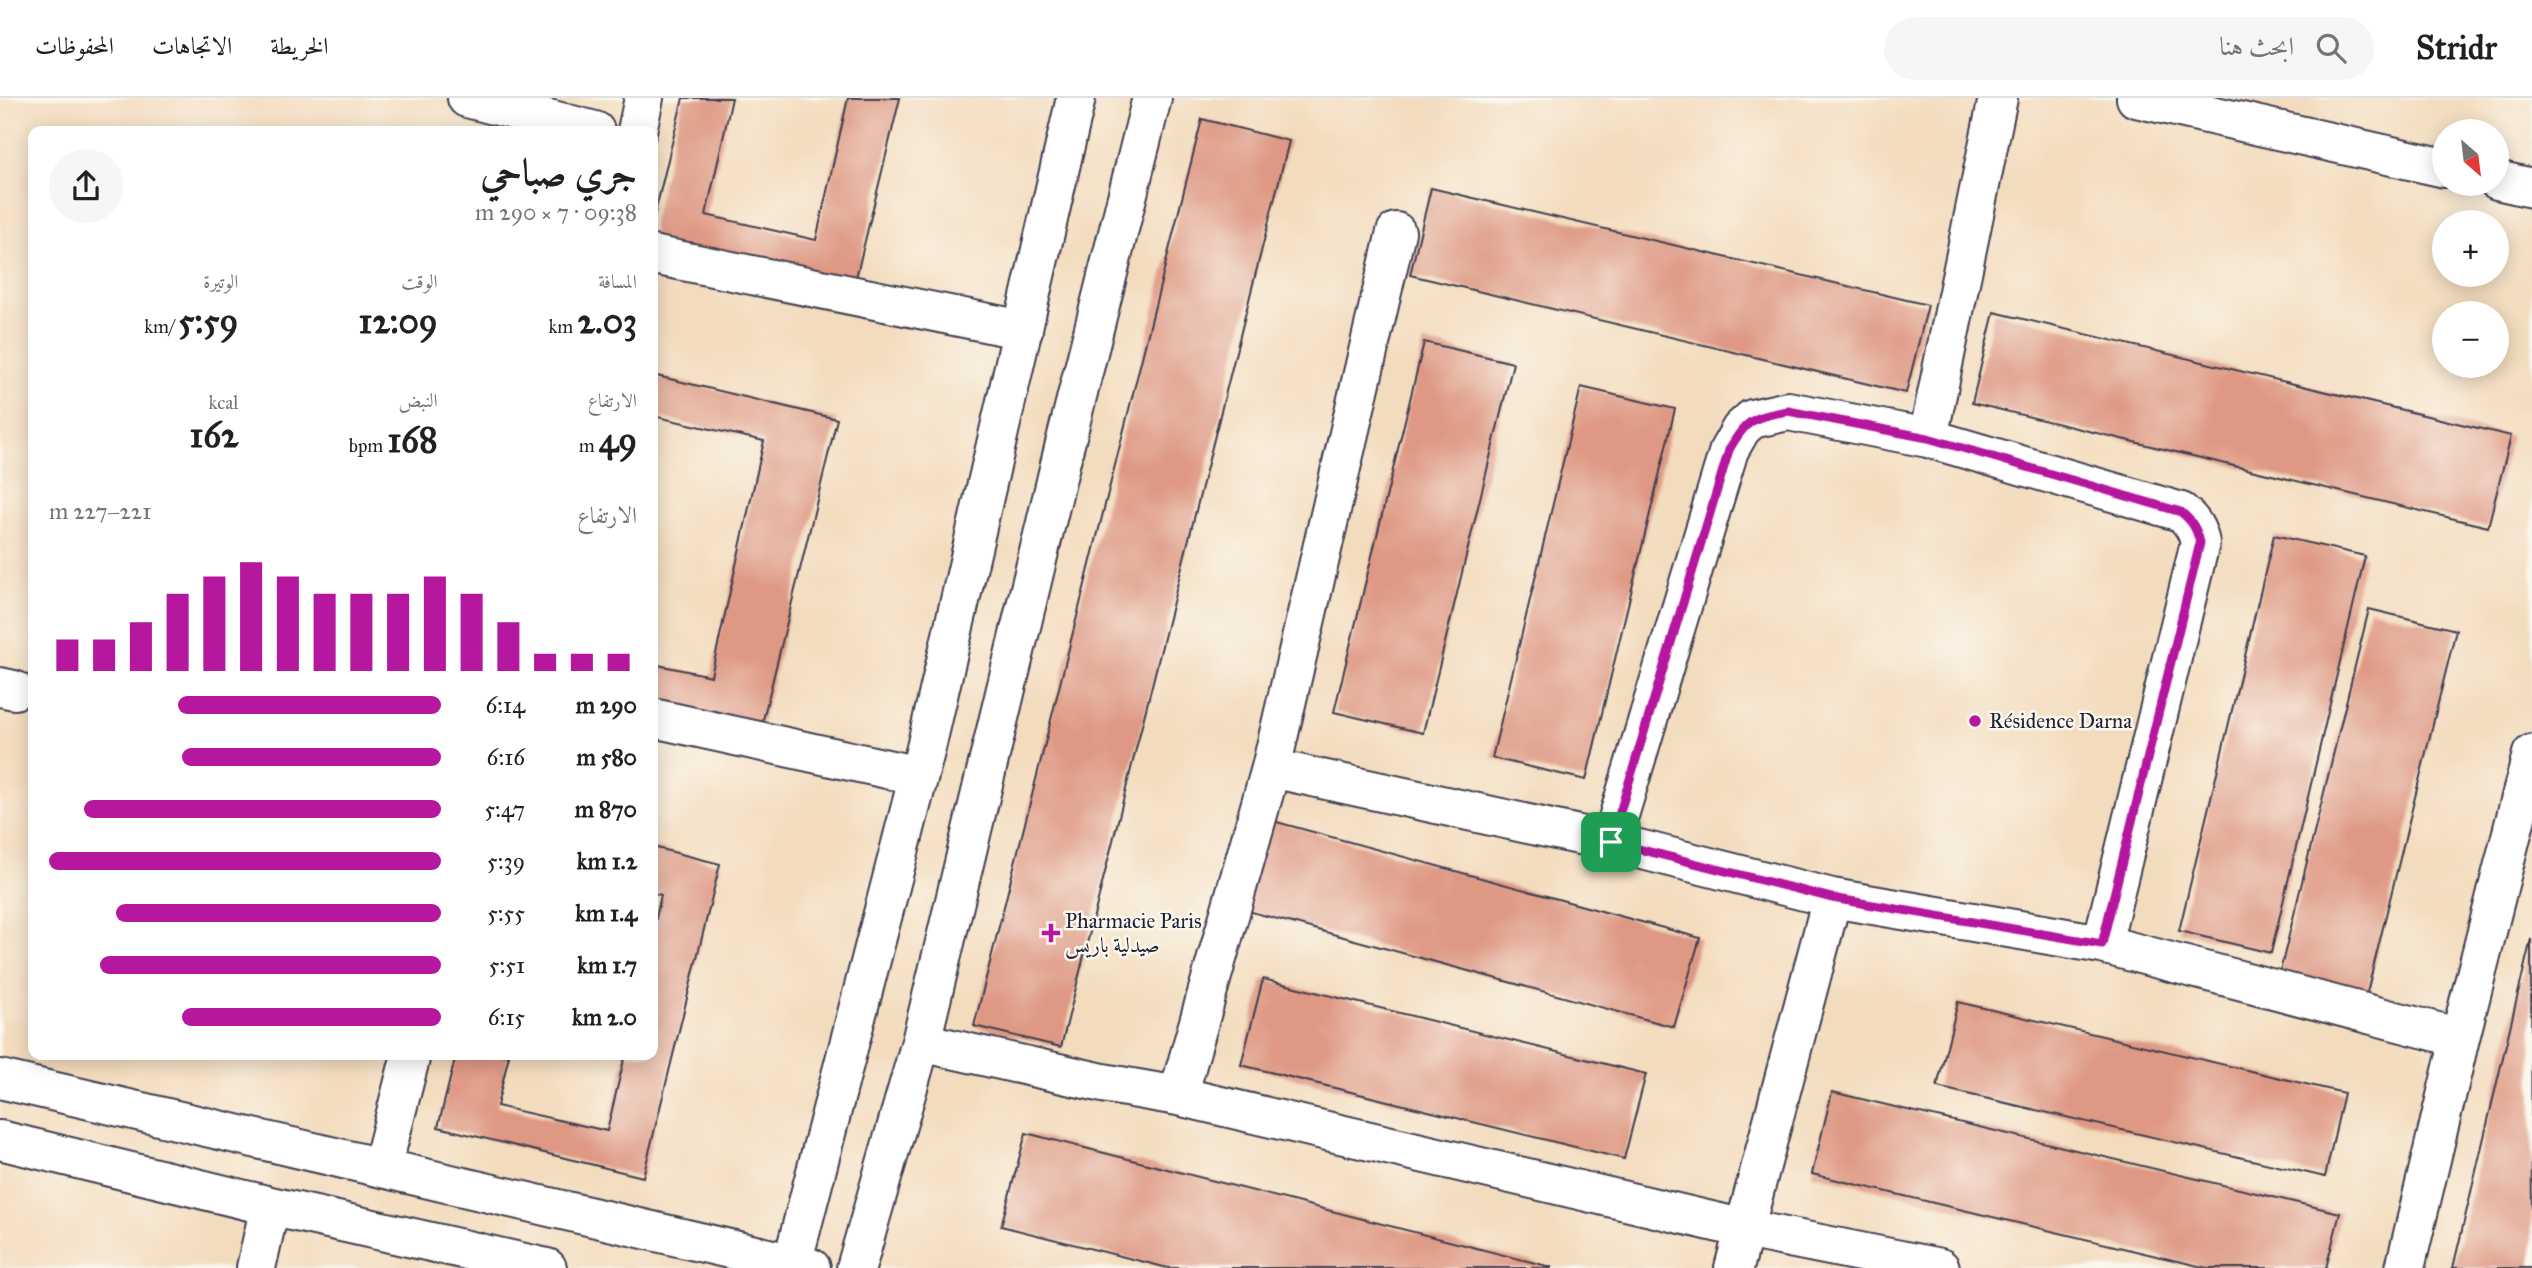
<!DOCTYPE html>
<html lang="ar">
<head>
<meta charset="utf-8">
<style>
  :root { --surface:#fff; --page:#f6f6f6; --text:#202124; --muted:#757577; --line:#e0e0e0; --accent:#b5179e }
  body { margin:0; font-family:"IM FELL Great Primer",Amiri,serif; background:var(--page); color:var(--text); direction:rtl; height:100vh; display:flex; flex-direction:column; font-size:26px; white-space:nowrap }
  * { box-sizing:border-box; margin:0 }
  p { font-size:23px; color:var(--muted) }
  .icon { flex:none; width:38px; height:38px; fill:none; stroke:currentColor; stroke-width:2; stroke-linecap:round; stroke-linejoin:round }
  .map { position:relative; flex:1; overflow:hidden; direction:ltr }
  .sheet { position:absolute; left:28px; top:28px; width:630px; height:934px; display:flex; flex-direction:column; background:var(--surface); border-radius:14px; box-shadow:0 4px 18px #0003; direction:rtl }
  .sheet>* { flex:none }
  .needle { width:46px; rotate:152deg }
  .buttons { position:absolute; left:2432px; top:21px; display:grid; gap:14px }
  .buttons a { display:grid; place-items:center; width:77px; height:77px; border-radius:50%; background:var(--surface); box-shadow:0 4px 18px #0003; font-size:35px }
  .pin { position:absolute; display:grid; place-items:center; width:60px; height:60px; color:#fff; margin:-30px; border-radius:14px; box-shadow:0 4px 10px #0006 }
  .round { display:grid; place-items:center; flex:none; width:74px; height:74px; border-radius:37px; background:var(--page) }
  .overview { display:flex; align-items:center; justify-content:space-between; height:119px; padding:0 21px }
  h1 { font-size:38px; font-weight:700; line-height:52px }
  .stats { display:grid; grid-template-columns:repeat(3,1fr); gap:10px; height:119px; padding:7px 21px }
  .stats div { display:grid; align-content:center }
  .stats b { font-size:35px; font-weight:700 }
  .stats small { font-size:19px; font-weight:400 }
  .stats p { font-size:19px }
  .chart { height:196px; padding:14px 21px }
  .chart p { display:flex; justify-content:space-between }
  .chart svg { width:100%; height:126px; margin-top:7px; stroke:var(--accent); stroke-width:6 }
  ul { padding:0 21px; list-style:none; font-size:23px }
  li { display:grid; grid-template-columns:112px 84px 1fr; align-items:center; height:52px }
  li i { height:18px; border-radius:9px; background:var(--accent) }
  header { display:flex; align-items:center; gap:42px; box-sizing:border-box; height:98px; padding:0 35px; background:var(--surface); border-bottom:2px solid var(--line) }
  header strong { font-size:33px }
  nav { display:flex; gap:38px; margin-inline-start:auto; font-size:24px }
  .search { width:490px; height:63px; background:var(--page); display:flex; align-items:center; gap:18px; box-sizing:border-box; padding:0 24px; border-radius:38px; color:var(--muted); font-size:26px }
  .map>svg:first-child { display:block }
  .building { fill:#de9883 }
  .lines { fill:none; stroke-linecap:round; stroke-linejoin:round }
  .minor-casing { stroke:#413e4f; stroke-width:42 }
  .minor { stroke:#fff; stroke-width:38 }
  .route-casing { stroke:#fff; stroke-width:14 }
  .route { stroke:#b5179e; stroke-width:9 }
  .poi-dot { fill:#b5179e; stroke:#fbf7ec; stroke-width:2.5 }
  .labels { text-anchor:middle; dominant-baseline:central; stroke-width:5; stroke-linejoin:round; paint-order:stroke }
  .poi-label { font-size:21px; fill:#22223b; stroke:#fbf7ec; text-anchor:start }
</style>
</head>
<body>
<header>
<strong>Stridr</strong>
<div class="search"><svg class="icon" aria-label="search" viewBox="0 0 24 24"><circle cx="10" cy="10" r="6"/><path d="M15 15l6 6"/></svg>ابحث هنا</div>
<nav><a>الخريطة</a><a>الاتجاهات</a><a>المحفوظات</a></nav>
</header>
<div class="map">
<svg width="2532" height="1170" viewBox="0 0 2532 1170">
  <rect width="100%" height="100%" fill="#fbf7ec"/>
  <filter id="ink" filterUnits="userSpaceOnUse"><feTurbulence type="fractalNoise" baseFrequency=".0143" numOctaves="2"/><feDisplacementMap in="SourceGraphic" scale="14" xChannelSelector="R" yChannelSelector="G"/><feConvolveMatrix kernelMatrix="1 2 1 2 8 2 1 2 1" color-interpolation-filters="sRGB"/></filter>
  <filter id="wash" filterUnits="userSpaceOnUse"><feTurbulence type="fractalNoise" baseFrequency=".00686" numOctaves="4" result="noise"/><feDisplacementMap in="SourceGraphic" scale="28" xChannelSelector="R" yChannelSelector="G"/><feGaussianBlur stdDeviation="1.57" result="paint"/><feColorMatrix in="noise" values="0 0 0 0 0 0 0 0 0 0 0 0 0 0 0 0 0 1.4 0 .05"/><feComposite in="paint" operator="in"/></filter>
  <g filter="url(#wash)">
    <rect width="100%" height="100%" fill="#f3dcbe"/>
    <g id="blocks">
      <path class="building" d="M683 0H732L706 117 816 142 848 0H900L852 196 653 148V123Z
        M1202 21 1289 43 1061 949 974 928Z
        M1431 90 1928 207 1906 295 1410 177Z
        M1994 214 2511 338 2488 429 1972 305Z
        M1424 244 1513 265 1423 635 1334 614Z
        M653 277 837 321 760 634 653 608V566L711 578 764 343 653 318Z
        M1581 289 1675 311 1586 682 1492 660Z
        M2274 437 2365 458 2271 855 2179 833Z
        M2369 511 2456 532 2363 911 2276 890Z
        M1262 720 1700 840 1674 929 1237 810Z
        M653 749 720 766 643 1079 438 1029 456 957H509L497 1008 607 1033 625 957H653V834L661 797 653 795Z
        M2531 841 2532 1170H2453Z
        M1263 881 1646 976 1624 1061 1241 967Z
        M1958 904 2344 995 2325 1079 1937 989Z
        M1832 994 2340 1115 2326 1170H2207L1812 1076Z
        M1026 1035 1551 1169V1170H1168L1001 1128Z"/>
    </g>
  </g>
  <g filter="url(#ink)">
    <use href="#blocks" fill-opacity="0" stroke="#413e4f" stroke-width="2"/>
    <g class="lines">
      <defs>
        <path id="minor" d="M467 0 595 33
          M2136 0 2445 70
          M637 33 644 0
          M2497 82 2532 90
          M653 157 1023 232
          M0 589 14 592
          M653 620 919 678
          M1271 670 1396 134
          M1832 800 2102 846 2200 445C2197 431 2192 423 2181 414L1928 340
          M2102 846 2460 940 2405 1170
          M2460 940 2532 656
          M921 944 1103 985 1178 998 1745 1131 1940 1170
          M0 981 811 1170
          M1178 998 1271 670 1611 744
          M0 1042 270 1108 547 1170
          M382 1069 411 957
          M256 1170 270 1108
          M791 1170 926 650 1076 0
          M856 1170 921 944 1064 350 1152 0
          M1734 1170 1832 800 1611 744 1729 352 1741 331 1752 321 1788 313 1928 340 1998 0"/>
      </defs>
      <use href="#minor" class="minor-casing"/>
      <use href="#minor" class="minor"/>
    </g>
  </g>
  <g class="lines" filter="url(#ink)">
    <defs>
      <path id="route" d="M1788 313 1928 340 2181 414C2192 423 2197 431 2200 445L2102 846 1832 800 1611 744 1729 352C1746 321 1754 319 1788 313Z"/>
    </defs>
    <use href="#route" class="route-casing"/>
    <use href="#route" class="route"/>
  </g>
  <g class="poi-dot">
    <circle cx="1975" cy="623" r="7"/>
    <path d="M1047.5 824.5h7v7h7v7h-7v7h-7v-7h-7v-7h7z"/>
  </g>
  <g class="labels">
    <g class="poi-label">
      <text x="1989" y="623">Résidence Darna</text>
      <text x="1065" y="823">Pharmacie Paris<tspan x="1065" dy="24">صيدلية باريس</tspan></text>
    </g>
  </g>
</svg>
<div class="buttons">
<a><svg class="needle" viewBox="-14 -14 28 28"><path d="M0-13l5 13h-10z" fill="#e53935"/><path d="M0 13l5-13h-10z" fill="#757577"/></svg></a>
<a>+</a>
<a>−</a>
</div>
<div class="pin" style="left:1611px;top:744px;background:#1e9e55"><svg class="icon" aria-label="arrive" viewBox="0 0 24 24"><path d="M6 21V4h12l-3 4 3 4H6"/></svg></div>
<section class="sheet">
<div class="overview"><div><h1>جري صباحي</h1><p>09:38 · 7 × 290 m</p></div><a class="round"><svg class="icon" aria-label="share" viewBox="0 0 24 24"><path d="M12 15V3M7 8l5-5 5 5M5 13v7h14v-7"/></svg></a></div>
<div class="stats">
<div><p>المسافة</p><b>2.03<small> km</small></b></div>
<div><p>الوقت</p><b>12:09</b></div>
<div><p>الوتيرة</p><b>5:59<small> /km</small></b></div>
</div>
<div class="stats">
<div><p>الارتفاع</p><b>49<small> m</small></b></div>
<div><p>النبض</p><b>168<small> bpm</small></b></div>
<div><p>kcal</p><b>162</b></div>
</div>
<div class="chart"><p><span>الارتفاع</span>221–227 m</p>
<svg viewBox="0 0 160 44" preserveAspectRatio="none"><path d="M5 44V33M15 44V33M25 44V27M35 44V17M45 44V11M55 44V6M65 44V11M75 44V17M85 44V17M95 44V17M105 44V11M115 44V17M125 44V27M135 44V38M145 44V38M155 44V38"/></svg>
</div>
<ul>
<li><b>290 m</b>6:14<i style="width:67%"></i></li>
<li><b>580 m</b>6:16<i style="width:66%"></i></li>
<li><b>870 m</b>5:47<i style="width:91%"></i></li>
<li><b>1.2 km</b>5:39<i style="width:100%"></i></li>
<li><b>1.4 km</b>5:55<i style="width:83%"></i></li>
<li><b>1.7 km</b>5:51<i style="width:87%"></i></li>
<li><b>2.0 km</b>6:15<i style="width:66%"></i></li>
</ul>
</section>
</div>
</body>
</html>
